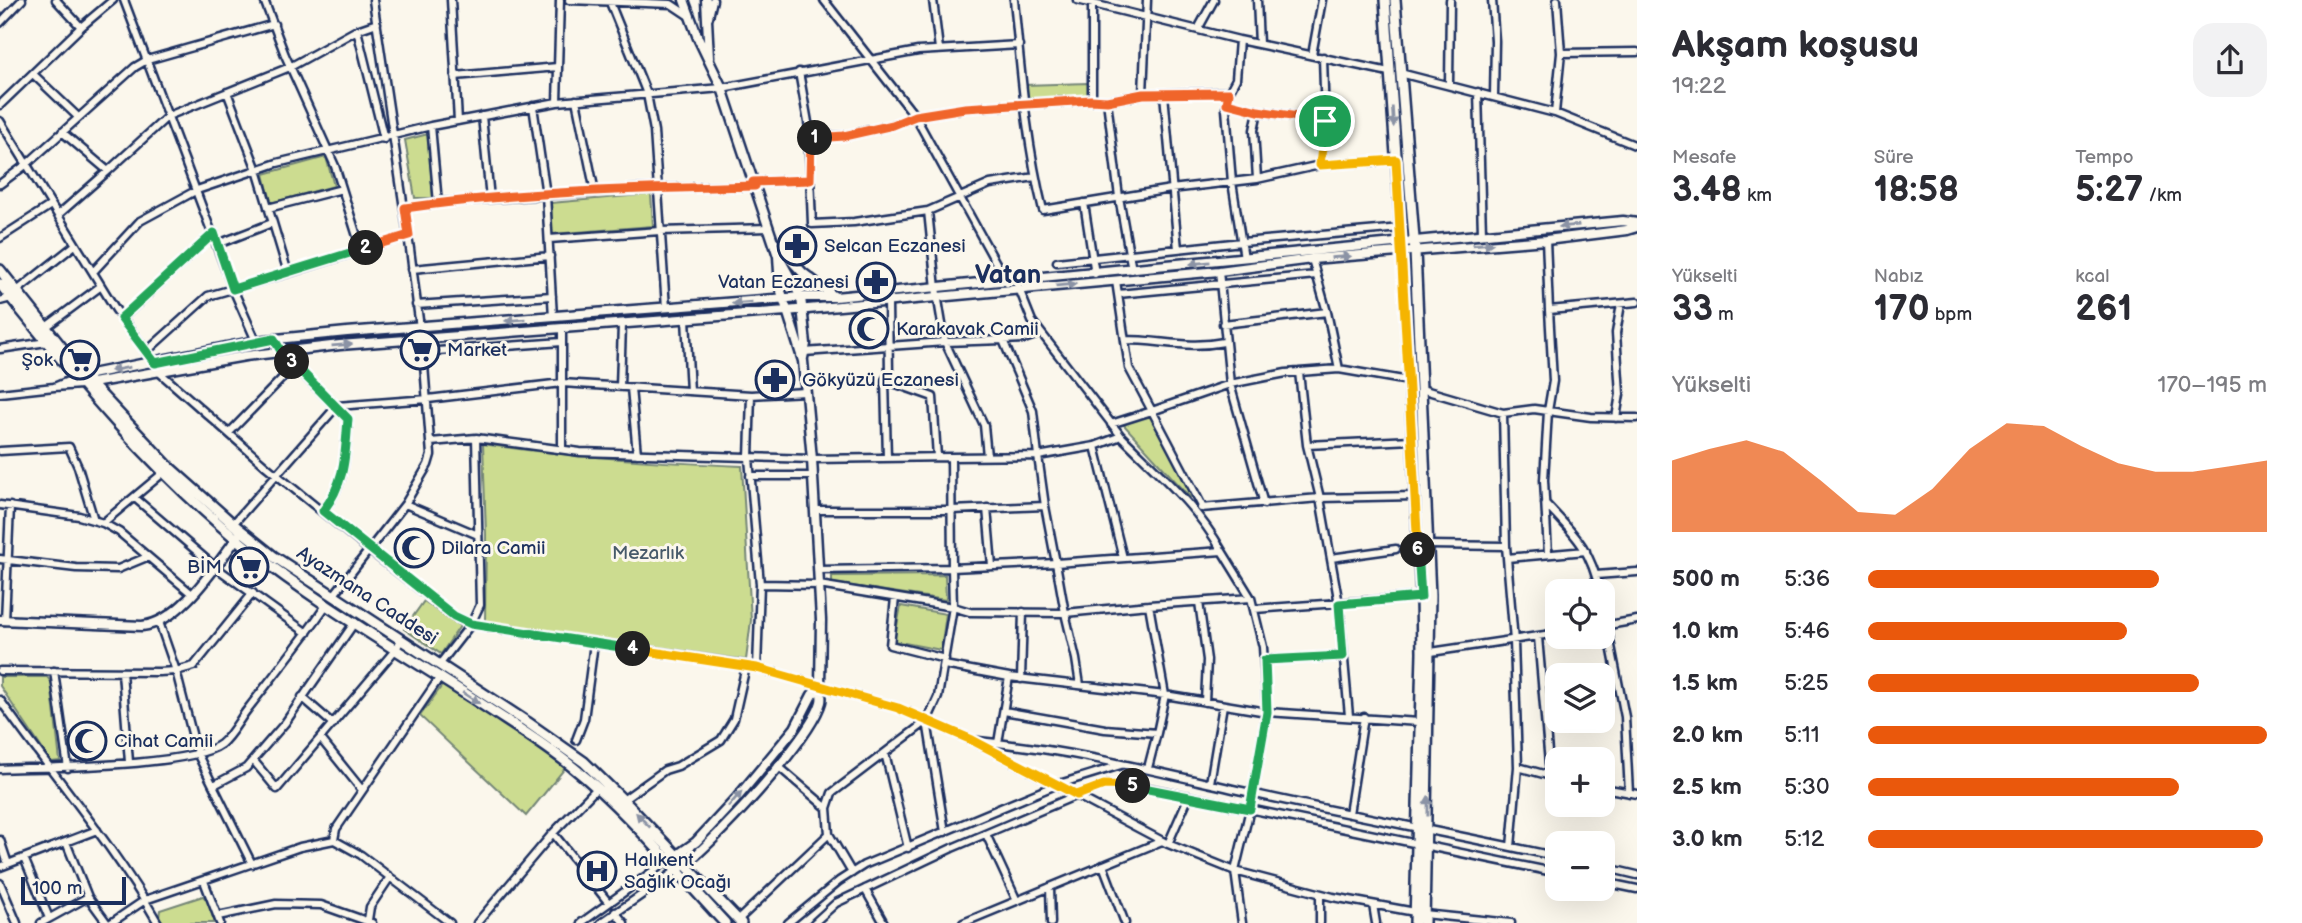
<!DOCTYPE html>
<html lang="tr">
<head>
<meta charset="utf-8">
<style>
  :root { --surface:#fff; --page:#f2f2f3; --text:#2b2b33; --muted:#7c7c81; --accent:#ea580c }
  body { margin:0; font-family:"Balsamiq Sans",sans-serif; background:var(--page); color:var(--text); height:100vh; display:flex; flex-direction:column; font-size:26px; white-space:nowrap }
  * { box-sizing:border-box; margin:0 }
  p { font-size:23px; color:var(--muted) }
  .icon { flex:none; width:38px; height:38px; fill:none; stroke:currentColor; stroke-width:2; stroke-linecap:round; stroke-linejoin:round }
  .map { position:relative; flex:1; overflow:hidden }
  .drawer { display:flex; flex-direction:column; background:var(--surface); width:665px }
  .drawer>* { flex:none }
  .fabs { position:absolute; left:1545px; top:579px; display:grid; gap:14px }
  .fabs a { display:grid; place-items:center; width:70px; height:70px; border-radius:14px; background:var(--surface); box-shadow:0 7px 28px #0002; font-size:35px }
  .scale { position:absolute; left:21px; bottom:18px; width:105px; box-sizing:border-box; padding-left:7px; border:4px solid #1b2f5e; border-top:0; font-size:19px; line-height:24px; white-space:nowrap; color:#1b2f5e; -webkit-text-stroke:5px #fbf7ec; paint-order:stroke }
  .pin { position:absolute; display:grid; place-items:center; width:60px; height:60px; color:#fff; margin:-30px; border:4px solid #fff; border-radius:50%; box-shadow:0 2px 7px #0007 }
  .km { position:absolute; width:35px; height:35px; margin:-18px; border-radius:50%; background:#222; color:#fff; font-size:19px; line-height:35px; text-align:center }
  .round { display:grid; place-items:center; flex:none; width:74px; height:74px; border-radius:21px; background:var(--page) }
  .overview { display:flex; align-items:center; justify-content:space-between; height:119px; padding:0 35px }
  h1 { font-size:38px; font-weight:700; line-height:52px }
  .metrics { display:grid; grid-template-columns:repeat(3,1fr); gap:10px; height:119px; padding:7px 35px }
  .metrics div { display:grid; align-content:center }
  .metrics b { font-size:35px; font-weight:700 }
  .metrics small { font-size:19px; font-weight:400 }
  .metrics p { font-size:19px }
  .chart { height:196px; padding:14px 35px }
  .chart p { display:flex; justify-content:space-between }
  .chart svg { width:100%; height:126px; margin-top:7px; fill:var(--accent); opacity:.7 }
  ul { padding:0 35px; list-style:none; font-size:23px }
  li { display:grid; grid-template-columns:112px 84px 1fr; align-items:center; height:52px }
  li i { height:18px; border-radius:9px; background:var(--accent) }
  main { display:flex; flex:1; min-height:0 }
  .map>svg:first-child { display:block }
  .green { fill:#ccdc90; stroke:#748677; stroke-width:2 }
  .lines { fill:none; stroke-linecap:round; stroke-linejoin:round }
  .minor-casing { stroke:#1b2f5e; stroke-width:11 }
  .tertiary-casing { stroke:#1b2f5e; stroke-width:13 }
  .secondary-casing { stroke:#1b2f5e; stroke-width:14 }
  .minor { stroke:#fbf7ec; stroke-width:6 }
  .tertiary { stroke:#fbf7ec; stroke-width:8 }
  .secondary { stroke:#fbf7ec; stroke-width:9 }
  .oneway { fill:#8b93a5 }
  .split-1-casing { stroke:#fff; stroke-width:14 }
  .split-2-casing { stroke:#fff; stroke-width:14 }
  .split-3-casing { stroke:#fff; stroke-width:14 }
  .split-4-casing { stroke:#fff; stroke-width:14 }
  .split-5-casing { stroke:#fff; stroke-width:14 }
  .split-6-casing { stroke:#fff; stroke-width:14 }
  .split-7-casing { stroke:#fff; stroke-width:14 }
  .split-1 { stroke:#f0652b; stroke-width:9 }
  .split-2 { stroke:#f0652b; stroke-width:9 }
  .split-3 { stroke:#22a559; stroke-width:9 }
  .split-4 { stroke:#22a559; stroke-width:9 }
  .split-5 { stroke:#f5b400; stroke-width:9 }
  .split-6 { stroke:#22a559; stroke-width:9 }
  .split-7 { stroke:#f5b400; stroke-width:9 }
  .labels { text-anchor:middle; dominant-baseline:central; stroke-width:6; stroke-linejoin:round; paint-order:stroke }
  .poi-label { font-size:19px; fill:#1b2f5e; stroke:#fbf7ec; text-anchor:start }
  .park-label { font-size:19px; fill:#475a6a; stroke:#fbf7ec }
  .street-label { font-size:19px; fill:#1b2f5e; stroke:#fbf7ec }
  .district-label { font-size:26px; font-weight:bold; fill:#1b2f5e; stroke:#fbf7ec }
</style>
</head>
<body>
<main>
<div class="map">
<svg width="1637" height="923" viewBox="0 0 1637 923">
  <rect width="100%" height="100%" fill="#fbf7ec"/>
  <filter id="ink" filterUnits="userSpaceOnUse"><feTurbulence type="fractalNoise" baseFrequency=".0143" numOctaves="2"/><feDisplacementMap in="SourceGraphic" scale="14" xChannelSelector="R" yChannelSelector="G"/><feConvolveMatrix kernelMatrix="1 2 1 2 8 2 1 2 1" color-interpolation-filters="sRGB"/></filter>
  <g filter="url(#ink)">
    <path class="green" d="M1088 83V97L1025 99 1024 85Z
      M428 134 433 198H415L405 140Z
      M326 157 334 186 271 203 264 174Z
      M651 194 653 226 552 234 551 203Z
      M1152 415 1195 497H1190L1123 424Z
      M483 444C569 457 655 462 742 466L751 620 746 660 485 622 486 535Z
      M945 575 946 600 832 583V576Z
      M424 601 460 626 441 654 404 629Z
      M901 606 946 614 941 650 894 641Z
      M0 677H47L51 682 60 761 51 762 0 686Z
      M444 683 516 729 566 767 526 816 420 716Z
      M203 896 207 900 215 923H162L159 917 160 910Z"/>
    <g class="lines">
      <defs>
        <path id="minor" d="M56 0 81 27 113 0
          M124 0 233 289 256 341
          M264 0 285 55 335 166 361 249
          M451 0 458 121
          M569 0 671 4 689 16
          M609 0 647 94 654 131 666 308
          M824 0 915 116 1007 283
          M933 0 939 49
          M1014 0C1021 71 1026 141 1043 210L1171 189 1257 179 1320 165 1396 160
          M1077 0 1239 40 1389 72
          M1257 0 1259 44
          M1492 0 1495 41 1494 96
          M709 17 713 0
          M0 23 22 0
          M1198 29 1214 0
          M357 30 384 139
          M1239 40 1236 79 1229 92 1226 109 1232 182 1244 258
          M1561 53 1637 52
          M1312 55 1322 0
          M799 72 811 139 809 151 812 224 854 222 928 211 990 184 1035 177
          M1400 73 1555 113 1637 146
          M34 75 78 117
          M455 76 558 67
          M1449 85 1450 0
          M227 92 257 170 288 273 409 235
          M1478 92 1482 234
          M1143 94 1147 0
          M1164 94 1178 249
          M576 100 595 192
          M1092 100V4
          M1107 101 1119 197 1132 270
          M557 102 560 0
          M1227 103 1258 111 1325 121
          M0 105 81 27
          M533 106 546 195 553 317
          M1555 113 1561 53 1557 0
          M482 116 490 199
          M0 121 116 310 155 363
          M431 126 438 203
          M62 132 108 171 168 116 290 67 357 30 377 23
          M811 139 818 136H844L893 125 915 116 965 108 1092 100 1107 101 1143 94 1229 92
          M1320 165 1325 121 1323 57
          M1257 179 1254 130 1258 111
          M753 182 810 180
          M0 184 27 164 135 67 147 60 274 24
          M1084 203 1095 274
          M268 208 342 189
          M405 208 445 202 635 189 755 186
          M58 215 108 171
          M0 238 51 205
          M549 239 660 231 769 228
          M1546 240 1549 310 1637 302
          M218 244 272 223
          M1057 262 1242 242 1401 228
          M412 269 550 256
          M93 272 140 221 197 190 277 163 431 126 557 102 722 88 918 51 1019 45
          M1016 281 1032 321 1121 436
          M17 291 75 245
          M1118 294 1316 275
          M0 301 11 298
          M416 305 552 296
          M122 318 214 233
          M686 319 690 391
          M1223 324 1327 312 1312 259
          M46 327 101 286
          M274 339 280 351 348 419C345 455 347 481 323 511
          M1003 340 1024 339 1041 333
          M1125 340C1161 340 1188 349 1224 342
          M0 349 47 342
          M146 352 208 296 288 273
          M423 352 562 342
          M804 352 945 342 936 288 928 211
          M1339 369 1409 381
          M159 372 267 467 368 549 454 616 471 624 439 665
          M75 378 54 387 81 385
          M885 380 933 397 937 457
          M620 387 622 324
          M631 388 637 454
          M1421 389 1503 413 1534 409 1548 411 1553 381 1549 310
          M0 393 54 387
          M751 395 749 458 760 584 757 668
          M1503 413 1506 546
          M1616 418 1620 394 1616 333 1621 304
          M1111 424 1152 411 1129 368 1116 281
          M229 433 295 365
          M476 438 580 452 812 459 951 457 952 568 1056 563 1065 613 1149 605
          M431 442 476 438 480 605 471 624 757 668 898 708 972 740 1168 844 1235 871 1333 897 1415 912
          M1307 445 1412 440
          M562 449V329
          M0 451 69 447 78 467 94 520
          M987 456 984 425 945 342 1003 340 1033 411 1038 456 1095 446
          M951 457 1038 456 1045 506
          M887 458 885 380 889 374 888 302
          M750 476H813
          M135 498 214 566 307 633
          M1545 503C1575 535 1590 547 1600 592
          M405 504 478 535
          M1264 504 1230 384 1286 373 1339 369 1327 312
          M0 505 79 516 103 523 119 532 192 594
          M987 508 992 566
          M1201 508 1320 498 1307 445 1299 372
          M1203 508 1152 411 1230 384 1219 271
          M815 510H952L1045 506 1056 563 1222 551 1251 598
          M103 523 163 473
          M233 524 337 406 428 399 562 383 751 395 806 392
          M1428 545 1506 546 1514 641 1518 767 1511 847
          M1548 554 1544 480 1548 411 1591 417 1637 418
          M1123 558 1095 446 1121 436C1157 472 1197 506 1222 551
          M1331 558 1396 549
          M1507 558 1586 551
          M0 559 76 568 118 569 147 557
          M818 570 952 568 953 607 970 612 1065 613 1076 659 1080 685
          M1596 575 1637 572
          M760 584 819 585 953 607 938 697 927 721
          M333 596 405 504 428 465 431 455 423 352 410 249 373 0
          M895 598 890 645 945 659
          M1251 598 1263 647 1267 712 1165 695 1149 605Z
          M1199 602 1207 660 1205 702
          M1603 605 1625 717 1629 793
          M1254 609 1421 597
          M5 621 10 506
          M159 622 176 671 197 753 252 864
          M1603 626 1637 620
          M1538 637 1550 775
          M1431 652 1558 633
          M1265 660 1343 656
          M944 665 1009 677 998 743
          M0 671 159 672 176 671 194 666 253 593
          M54 671 68 768
          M122 672 129 762
          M1009 677 1165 695 1157 733
          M1021 679 1023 612
          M302 697 333 724
          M0 700C52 774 113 844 158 923
          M1004 711 1105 729 1157 733 1148 768
          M1349 716 1339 604 1320 498 1415 496
          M321 739 362 790
          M576 740 584 719 594 643
          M978 741C1074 750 1166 774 1260 795 1359 817 1459 835 1558 857
          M885 753 908 848
          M253 760 277 789 396 649 401 640
          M778 766 827 808
          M1518 767 1558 778
          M0 769C43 767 191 767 221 744 231 736 239 720 247 710 274 675 302 641 327 604
          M1210 783 1223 705
          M214 785 246 768 285 723 355 622
          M1603 788 1637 794
          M623 800 665 770 678 766 721 740 734 719 746 666
          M1349 814 1364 717
          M553 833 608 902
          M829 834 827 808 832 793 927 721 945 832
          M986 834 1017 901
          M0 840 8 864
          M334 840 336 829 440 677
          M66 842 88 897 107 923
          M1168 844 1189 796
          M24 858 49 918
          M1103 865 1125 923
          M0 867 97 830
          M1603 867 1637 875
          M204 881 220 923
          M1603 882 1637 889
          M0 883 17 923
          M1050 887 1051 923
          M865 889 884 923
          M1320 894V923
          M1373 905 1376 923
          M615 912 624 923
          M1424 914 1511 923
          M218 916 276 904 321 905 372 923
          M368 920 370 907 390 877
          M738 920 829 834 852 873
          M41 923 88 897
          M111 923 145 900 300 847 334 840 361 855 450 923
          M477 923 553 833 597 788
          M581 923 667 861
          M601 923 676 871
          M788 923 839 881 864 865 1056 785 1121 765
          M814 923 836 903 952 848 1077 795 1104 785 1143 787 1558 873
          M963 923 1162 841
          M1242 923 1235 871 1250 809 1267 712 1419 722"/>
        <path id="tertiary" d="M684 0 698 38 722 88 778 256 801 297 806 344 803 358
          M706 0 709 58
          M775 243 803 273 835 297
          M778 256 780 288 803 361 812 459 821 620 820 686
          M81 376 256 341 347 332 801 297H835C1098 273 1360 245 1623 221L1637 223
          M87 384 245 356 340 345 786 311 1219 271 1312 259 1546 240 1627 230 1637 227
          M0 620 142 626C182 622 217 563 240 534
          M673 858 696 842 736 799 795 728 812 695 820 686C821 691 822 698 821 702 811 739 709 849 676 871"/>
        <path id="secondary" d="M1385 0 1403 253 1421 597 1422 652 1415 923
          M1395 0 1415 251 1430 596 1424 923
          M0 270 91 384 169 467 233 524 273 556 527 722 584 762 630 807 741 923
          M0 284C75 378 152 470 245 546 319 605 403 653 483 705 513 725 545 744 574 768 627 810 678 873 725 923"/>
      </defs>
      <use href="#minor" class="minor-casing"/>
      <use href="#tertiary" class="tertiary-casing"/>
      <use href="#secondary" class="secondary-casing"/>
      <use href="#minor" class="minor"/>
      <use href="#tertiary" class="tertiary"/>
      <use href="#secondary" class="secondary"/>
    </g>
    <defs><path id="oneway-solid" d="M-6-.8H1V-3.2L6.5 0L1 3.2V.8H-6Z" transform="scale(1.75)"/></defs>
    <g class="oneway">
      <use href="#oneway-solid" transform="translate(1393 117) rotate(86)"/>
      <use href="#oneway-solid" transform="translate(1569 226) rotate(175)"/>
      <use href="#oneway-solid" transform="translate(1483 244) rotate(-4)"/>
      <use href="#oneway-solid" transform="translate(1341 257) rotate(-4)"/>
      <use href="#oneway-solid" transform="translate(1200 263) rotate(174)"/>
      <use href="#oneway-solid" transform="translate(1066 285) rotate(-5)"/>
      <use href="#oneway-solid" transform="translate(742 303) rotate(176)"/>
      <use href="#oneway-solid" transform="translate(515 320) rotate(175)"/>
      <use href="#oneway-solid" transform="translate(342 345) rotate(-5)"/>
      <use href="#oneway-solid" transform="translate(120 369) rotate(170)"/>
      <use href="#oneway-solid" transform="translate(471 698) rotate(33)"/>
      <use href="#oneway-solid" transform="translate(735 799) rotate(-49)"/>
      <use href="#oneway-solid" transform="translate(1428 806) rotate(-89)"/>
      <use href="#oneway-solid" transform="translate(643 820) rotate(-134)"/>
    </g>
  </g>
  <g class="lines" filter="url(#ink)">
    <defs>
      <path id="split-1" d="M815 138 844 136 893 125 915 116 965 108 1091 100 1107 101 1143 94 1229 93 1227 103 1258 111 1325 121"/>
      <path id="split-2" d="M366 248 409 235 405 208C519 191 640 189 755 186L753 182 810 180 811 139 815 138"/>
      <path id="split-3" d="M292 362 281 351 274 339 155 363 121 318 214 233 233 289 366 248"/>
      <path id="split-4" d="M292 362 348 419C345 455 346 481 323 511L454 616 471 624 633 649"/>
      <path id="split-5" d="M633 649 757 668 898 708 972 740 1077 795 1104 785 1133 786"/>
      <path id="split-6" d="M1133 786 1250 809 1267 712 1265 660 1343 656 1339 604 1421 597 1418 550"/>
      <path id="split-7" d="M1325 121 1320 165 1396 160 1418 550"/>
    </defs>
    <use href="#split-1" class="split-1-casing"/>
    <use href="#split-2" class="split-2-casing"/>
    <use href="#split-3" class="split-3-casing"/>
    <use href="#split-4" class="split-4-casing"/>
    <use href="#split-5" class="split-5-casing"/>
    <use href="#split-6" class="split-6-casing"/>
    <use href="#split-7" class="split-7-casing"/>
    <use href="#split-1" class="split-1"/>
    <use href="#split-2" class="split-2"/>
    <use href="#split-3" class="split-3"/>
    <use href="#split-4" class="split-4"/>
    <use href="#split-5" class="split-5"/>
    <use href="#split-6" class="split-6"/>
    <use href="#split-7" class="split-7"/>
  </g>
  <defs>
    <symbol id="pharmacy-ring" viewBox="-11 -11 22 22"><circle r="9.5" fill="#fbf7ec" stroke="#1b2f5e" stroke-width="1.5"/><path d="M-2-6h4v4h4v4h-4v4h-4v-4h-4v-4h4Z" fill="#1b2f5e"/></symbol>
    <symbol id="mosque-ring" viewBox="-11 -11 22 22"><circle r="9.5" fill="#fbf7ec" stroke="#1b2f5e" stroke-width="1.5"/><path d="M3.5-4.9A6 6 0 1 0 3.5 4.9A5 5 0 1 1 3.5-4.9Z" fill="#1b2f5e"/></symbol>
    <symbol id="supermarket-ring" viewBox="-11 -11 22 22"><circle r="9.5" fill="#fbf7ec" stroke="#1b2f5e" stroke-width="1.5"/><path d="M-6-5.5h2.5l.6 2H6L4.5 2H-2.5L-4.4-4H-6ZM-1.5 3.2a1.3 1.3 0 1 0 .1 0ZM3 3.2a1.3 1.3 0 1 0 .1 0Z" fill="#1b2f5e"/></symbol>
    <symbol id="hospital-ring" viewBox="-11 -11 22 22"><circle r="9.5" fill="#fbf7ec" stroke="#1b2f5e" stroke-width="1.5"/><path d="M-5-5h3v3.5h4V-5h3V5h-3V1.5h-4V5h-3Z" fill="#1b2f5e"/></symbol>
  </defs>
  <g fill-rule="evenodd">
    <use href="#pharmacy-ring" x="775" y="224" width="44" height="44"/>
    <use href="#pharmacy-ring" x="854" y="260" width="44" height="44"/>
    <use href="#mosque-ring" x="847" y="307" width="44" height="44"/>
    <use href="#supermarket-ring" x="398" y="328" width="44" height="44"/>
    <use href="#supermarket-ring" x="58" y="338" width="44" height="44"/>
    <use href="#pharmacy-ring" x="753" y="358" width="44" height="44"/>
    <use href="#mosque-ring" x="392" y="526" width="44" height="44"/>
    <use href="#supermarket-ring" x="227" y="545" width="44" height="44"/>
    <use href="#mosque-ring" x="65" y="719" width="44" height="44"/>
    <use href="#hospital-ring" x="575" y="849" width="44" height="44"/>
  </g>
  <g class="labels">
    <g class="poi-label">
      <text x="824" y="246">Selcan Eczanesi</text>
      <text x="849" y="282" text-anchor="end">Vatan Eczanesi</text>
      <text x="896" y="329">Karakavak Camii</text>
      <text x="447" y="350">Market</text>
      <text x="53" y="360" text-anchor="end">Şok</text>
      <text x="802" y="380">Gökyüzü Eczanesi</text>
      <text x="441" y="548">Dilara Camii</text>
      <text x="222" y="567" text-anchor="end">BİM</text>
      <text x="114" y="741">Cihat Camii</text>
      <text x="624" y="860">Halıkent<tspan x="624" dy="22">Sağlık Ocağı</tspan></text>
    </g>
    <g class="park-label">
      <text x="648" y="553">Mezarlık</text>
    </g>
    <g class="street-label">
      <text transform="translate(367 596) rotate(33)">Ayazmana Caddesi</text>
    </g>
    <g class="district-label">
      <text x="1008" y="275">Vatan</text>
    </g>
  </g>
</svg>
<div class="fabs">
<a><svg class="icon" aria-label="locate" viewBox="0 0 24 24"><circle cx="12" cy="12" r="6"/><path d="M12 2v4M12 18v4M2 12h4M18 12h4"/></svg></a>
<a><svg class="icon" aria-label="layers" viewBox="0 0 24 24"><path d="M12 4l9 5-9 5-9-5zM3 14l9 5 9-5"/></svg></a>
<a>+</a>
<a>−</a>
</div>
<div class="scale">100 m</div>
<div class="pin" style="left:1325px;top:121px;background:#1e9e55"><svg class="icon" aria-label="arrive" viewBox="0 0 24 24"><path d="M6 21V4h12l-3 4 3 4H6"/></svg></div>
<b class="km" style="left:815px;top:138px">1</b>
<b class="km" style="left:366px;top:248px">2</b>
<b class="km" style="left:292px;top:362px">3</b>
<b class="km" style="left:633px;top:649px">4</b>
<b class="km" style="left:1133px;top:786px">5</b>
<b class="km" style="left:1418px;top:550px">6</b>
</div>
<section class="drawer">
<div class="overview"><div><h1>Akşam koşusu</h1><p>19:22</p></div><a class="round"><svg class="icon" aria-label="share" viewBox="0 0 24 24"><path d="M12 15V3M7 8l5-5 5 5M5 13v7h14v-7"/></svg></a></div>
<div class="metrics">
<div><p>Mesafe</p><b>3.48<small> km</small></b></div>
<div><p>Süre</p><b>18:58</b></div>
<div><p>Tempo</p><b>5:27<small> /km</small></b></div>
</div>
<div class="metrics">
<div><p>Yükselti</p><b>33<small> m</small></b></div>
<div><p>Nabız</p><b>170<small> bpm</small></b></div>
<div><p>kcal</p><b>261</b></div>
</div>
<div class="chart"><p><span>Yükselti</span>170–195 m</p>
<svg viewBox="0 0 160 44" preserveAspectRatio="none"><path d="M0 44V19L10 15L20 12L30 16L40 26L50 37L60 38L70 29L80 15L90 6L100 7L110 14L120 20L130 23L140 23L150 21L160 19V44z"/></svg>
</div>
<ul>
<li><b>500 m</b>5:36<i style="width:73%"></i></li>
<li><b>1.0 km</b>5:46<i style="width:65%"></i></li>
<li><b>1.5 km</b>5:25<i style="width:83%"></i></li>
<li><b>2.0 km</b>5:11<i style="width:100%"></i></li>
<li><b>2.5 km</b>5:30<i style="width:78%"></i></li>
<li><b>3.0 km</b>5:12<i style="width:99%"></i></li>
</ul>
</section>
</main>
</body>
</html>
